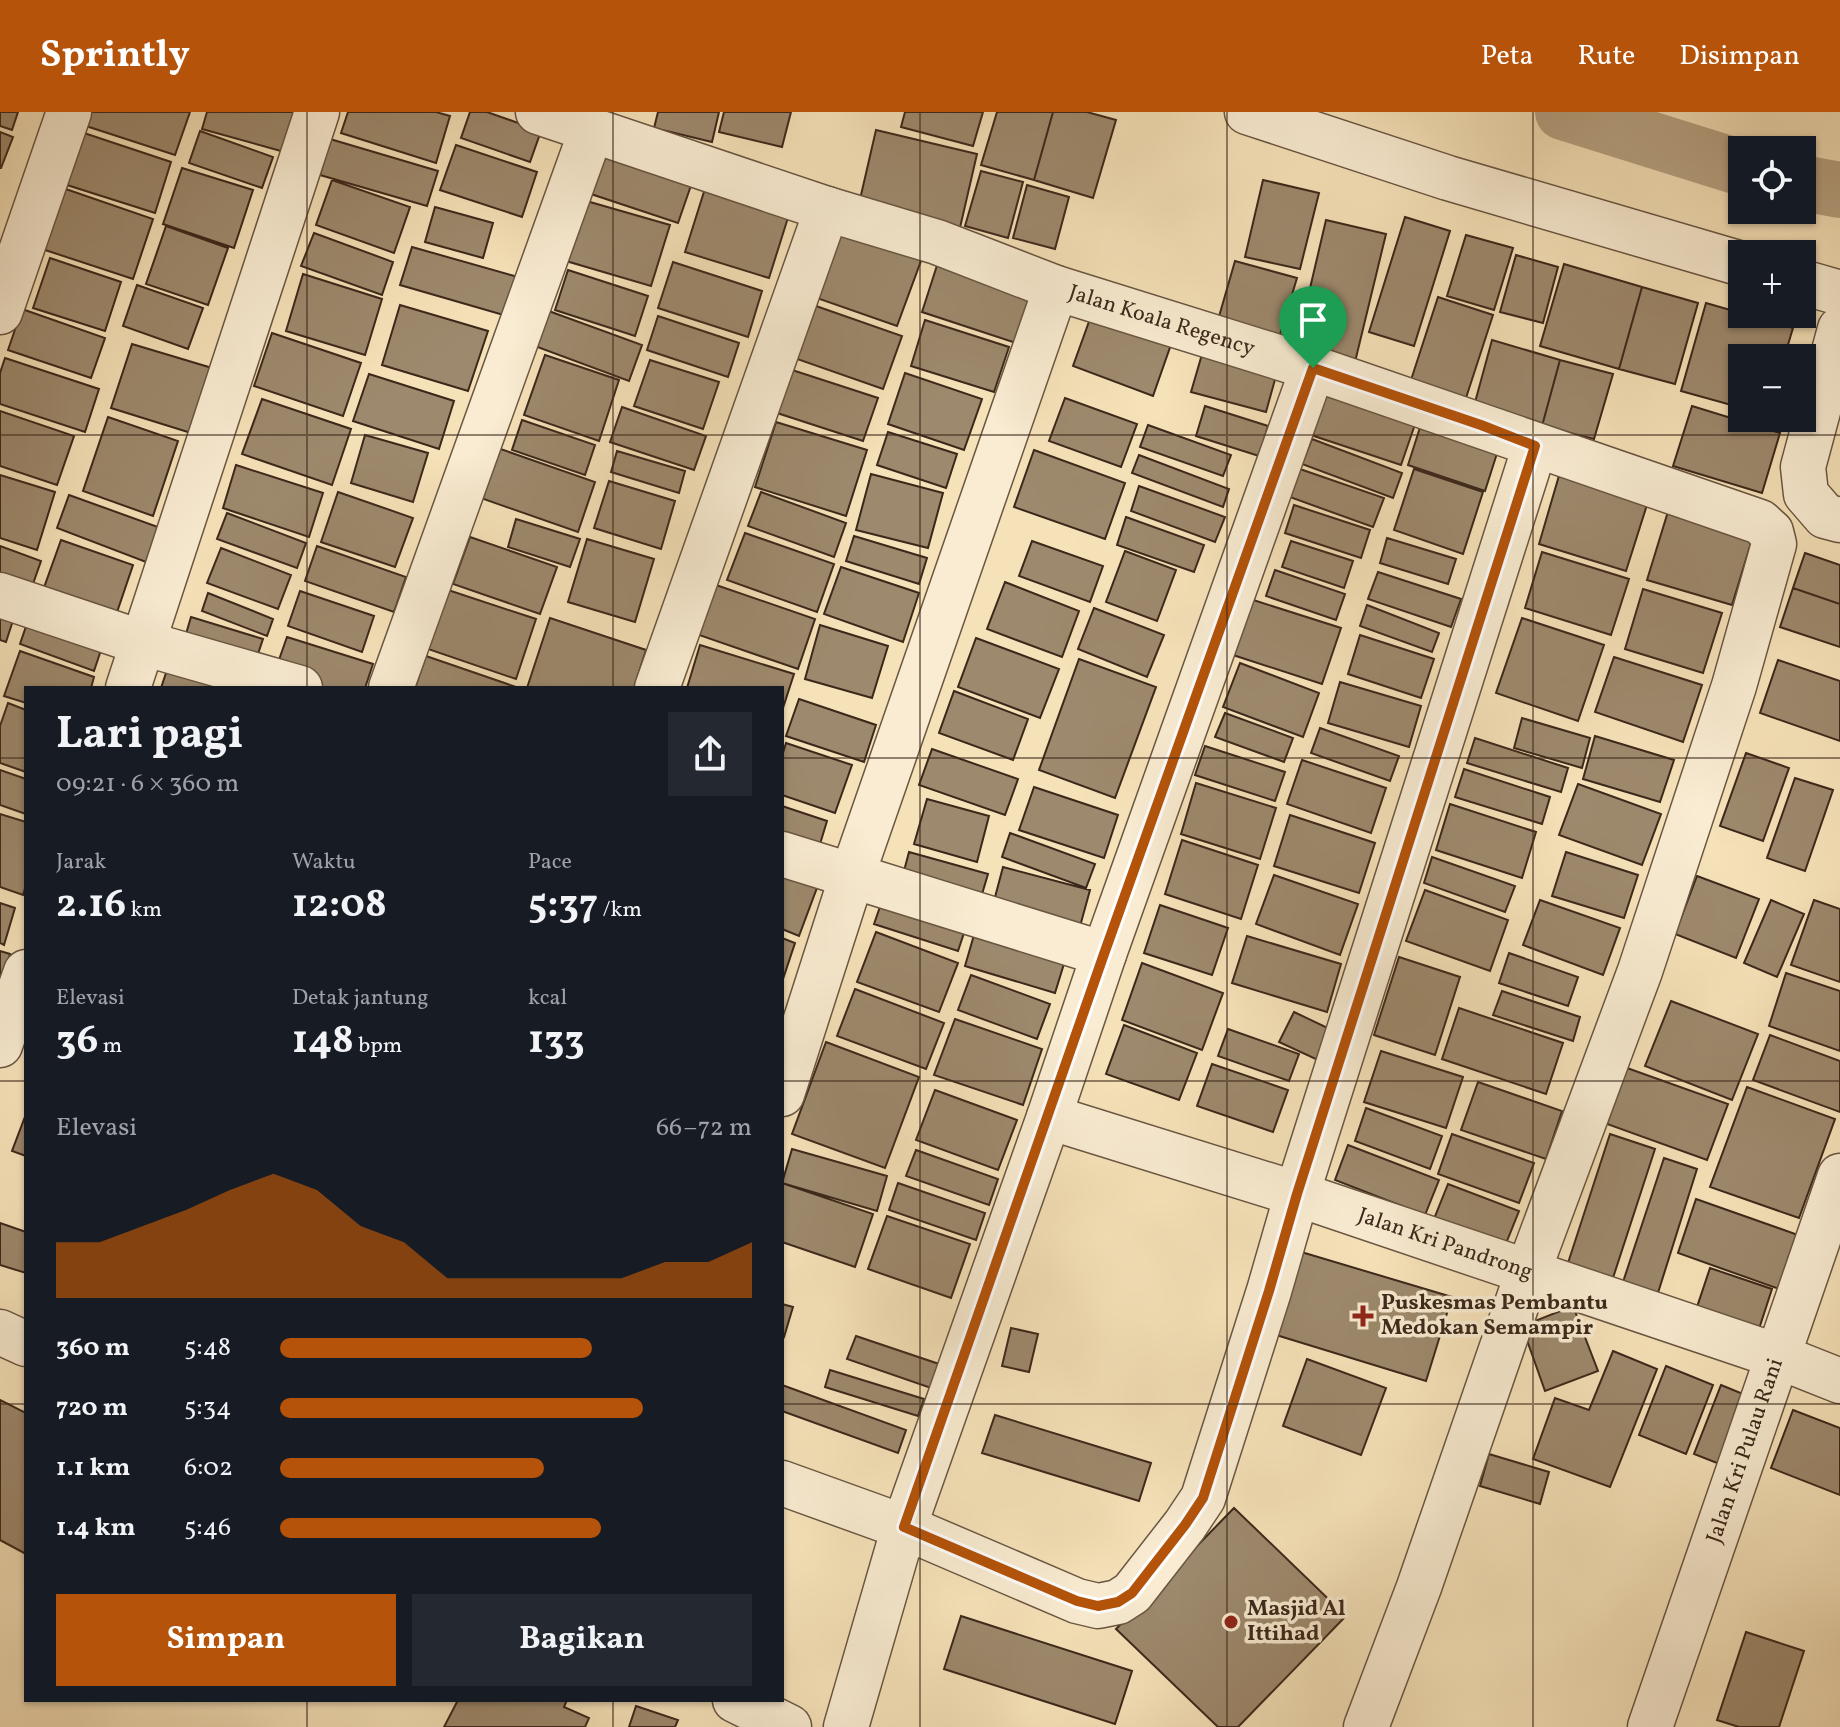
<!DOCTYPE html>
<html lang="id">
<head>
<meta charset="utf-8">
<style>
  :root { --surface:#171b24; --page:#242831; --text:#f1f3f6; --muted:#9ea1a6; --accent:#b45309 }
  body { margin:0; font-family:Vollkorn,serif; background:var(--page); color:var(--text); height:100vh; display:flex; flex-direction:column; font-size:30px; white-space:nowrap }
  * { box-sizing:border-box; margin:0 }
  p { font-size:26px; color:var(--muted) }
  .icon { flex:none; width:44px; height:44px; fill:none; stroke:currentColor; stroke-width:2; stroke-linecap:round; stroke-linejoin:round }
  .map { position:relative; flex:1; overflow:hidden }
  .details { position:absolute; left:24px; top:574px; width:760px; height:1016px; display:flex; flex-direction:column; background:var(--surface); border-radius:0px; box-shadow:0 2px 6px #0004 }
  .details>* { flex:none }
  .controls { position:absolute; left:1728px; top:24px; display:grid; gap:16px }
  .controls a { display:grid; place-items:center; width:88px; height:88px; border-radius:0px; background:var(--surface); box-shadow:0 2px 6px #0004; font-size:40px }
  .pin { position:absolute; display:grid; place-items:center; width:68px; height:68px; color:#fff; margin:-82px -34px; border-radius:50% 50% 50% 0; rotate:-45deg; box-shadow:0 0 8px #0007 }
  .pin .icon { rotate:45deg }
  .round { display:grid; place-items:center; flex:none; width:84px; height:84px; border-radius:0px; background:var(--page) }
  .head { display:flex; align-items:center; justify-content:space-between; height:136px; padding:0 32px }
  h1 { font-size:44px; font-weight:700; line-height:60px }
  .figures { display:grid; grid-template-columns:repeat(3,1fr); gap:12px; height:136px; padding:8px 32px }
  .figures div { display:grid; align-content:center }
  .figures b { font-size:40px; font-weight:700 }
  .figures small { font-size:22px; font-weight:400 }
  .figures p { font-size:22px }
  .chart { height:224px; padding:16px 32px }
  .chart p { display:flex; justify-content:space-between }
  .chart svg { width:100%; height:144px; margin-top:8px; fill:var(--accent); opacity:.7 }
  .cta { display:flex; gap:16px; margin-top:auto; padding:16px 32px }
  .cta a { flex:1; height:92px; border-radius:0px; background:var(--accent); color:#fff; font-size:32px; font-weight:700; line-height:92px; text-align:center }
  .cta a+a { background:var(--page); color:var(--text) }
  ul { padding:0 32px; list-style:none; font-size:26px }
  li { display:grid; grid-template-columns:128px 96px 1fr; align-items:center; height:60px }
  li i { height:20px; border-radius:10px; background:var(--accent) }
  header { display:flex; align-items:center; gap:48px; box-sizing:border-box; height:112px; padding:0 40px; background:var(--accent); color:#fff }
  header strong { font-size:38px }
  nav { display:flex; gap:44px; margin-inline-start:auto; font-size:28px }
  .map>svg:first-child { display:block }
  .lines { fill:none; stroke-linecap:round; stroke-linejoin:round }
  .canal { stroke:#b7a383; stroke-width:56 }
  .building { fill:#9d896d; stroke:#3c281b; stroke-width:2 }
  .minor-casing { stroke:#6a5642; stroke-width:47 }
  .minor { stroke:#f9ecd2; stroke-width:44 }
  .route-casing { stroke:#fff; stroke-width:16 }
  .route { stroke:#b45309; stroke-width:10 }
  .grid { fill:none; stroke:#3c281b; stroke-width:2; stroke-opacity:0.55 }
  .poi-dot { fill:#8f2418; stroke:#f9ecd2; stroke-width:3 }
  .labels { text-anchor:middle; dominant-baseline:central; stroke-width:7; stroke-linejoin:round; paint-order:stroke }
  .street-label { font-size:22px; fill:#3c281b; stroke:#f9ecd2 }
  .poi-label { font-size:22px; font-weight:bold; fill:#3c281b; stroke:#f9ecd2; text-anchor:start }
</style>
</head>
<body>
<header>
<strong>Sprintly</strong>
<nav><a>Peta</a><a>Rute</a><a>Disimpan</a></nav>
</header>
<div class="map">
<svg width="1840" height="1615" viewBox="0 0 1840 1615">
  <rect width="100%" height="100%" fill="#f6e2b9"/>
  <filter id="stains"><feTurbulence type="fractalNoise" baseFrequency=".0025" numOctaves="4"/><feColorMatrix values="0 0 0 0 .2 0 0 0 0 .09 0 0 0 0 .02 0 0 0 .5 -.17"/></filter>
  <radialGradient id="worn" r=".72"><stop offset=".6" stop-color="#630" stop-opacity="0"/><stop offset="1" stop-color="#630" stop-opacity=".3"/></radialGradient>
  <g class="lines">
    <path class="canal" d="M1563 0 1742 56
      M1802 71 1840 78"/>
  </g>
  <path class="building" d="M0 0H18L12 18 0 14Z
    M87 0H190L175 43 83 13Z
    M207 0H300L288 41 202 17Z
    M348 0H436L450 4 436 51 341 21Z
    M470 0H487L541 19 530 50 461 26Z
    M658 0H719L712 30 654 16Z
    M724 0H791L782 35 719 20Z
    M905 0H983L973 34 901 15Z
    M997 0H1053L1034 68 981 53Z
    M1053 0H1087L1116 8 1093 86 1034 68Z
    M876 18 977 42 959 120 858 96Z
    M200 19 273 45 262 76 189 51Z
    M0 20 13 25 1 56H0Z
    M84 21 171 50 155 101 67 73Z
    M330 27 438 59 427 94 320 63Z
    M609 30 696 59 678 111 591 82Z
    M456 33 537 60 522 105 440 78Z
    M182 56 253 78 234 136 163 112Z
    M981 59 1023 70 1008 126 965 114Z
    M708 67 792 93 769 166 685 140Z
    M332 68 410 95 394 141 316 113Z
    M1263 68 1319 81 1300 157 1245 145Z
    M1027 73 1069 85 1055 137 1013 126Z
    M57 74 153 107 133 167 36 135Z
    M583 88 670 113 651 174 566 149Z
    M435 95 493 111 483 146 425 130Z
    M1405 105 1450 119 1414 234 1369 220Z
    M838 107 925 138 897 214 811 184Z
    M1326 108 1386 122 1355 250 1296 236Z
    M166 114 228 136 208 193 146 172Z
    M314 121 393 150 382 183 301 154Z
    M1466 123 1513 136 1494 198 1447 184Z
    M412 135 518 165 507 204 400 173Z
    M941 141 1036 172 1016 231 922 200Z
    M1516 143 1558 155 1543 211 1500 200Z
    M50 146 121 170 105 219 33 196Z
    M1235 149 1297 166 1279 226 1218 208Z
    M673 150 762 179 748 225 658 196Z
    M1564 152 1642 175 1619 257 1540 234Z
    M568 158 648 184 635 224 555 198Z
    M303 162 382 187 365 243 286 219Z
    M137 173 203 196 188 237 123 214Z
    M1642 175 1698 191 1675 272 1619 257Z
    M1438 185 1493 203 1465 289 1410 271Z
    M1706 191 1793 216 1784 246H1742V296L1681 279Z
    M400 193 488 219 468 279 382 253Z
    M1095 193 1175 221 1153 284 1073 254Z
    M816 194 902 224 883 277 797 247Z
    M22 197 105 226 91 266 8 238Z
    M546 198 642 233 629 269 532 233Z
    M658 204 739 231 728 265 647 238Z
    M925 208 1009 235 994 280 911 254Z
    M272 221 361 251 343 304 254 274Z
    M1492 228 1560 248 1542 314 1474 294Z
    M132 232 212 256 191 321 111 296Z
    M1205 232 1279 253 1266 300 1191 280Z
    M545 243 619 268 599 329 524 303Z
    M5 246 99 277 85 320 0 292V261Z
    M650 248 719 270 703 317 634 294Z
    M1560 248 1613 262 1594 327 1542 314Z
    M786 256 878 286 863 329 771 299Z
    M905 261 982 287 964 338 888 312Z
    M369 262 454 289 439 337 353 309Z
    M1330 265 1421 295 1401 353 1311 323Z
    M1065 286 1137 312 1121 355 1049 329Z
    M262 287 351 317 332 373 242 342Z
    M1205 294 1268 314 1259 344 1196 324Z
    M1692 294 1780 321 1762 381 1673 354Z
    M622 295 706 324 694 358 610 330Z
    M0 299 74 324 57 373 0 354Z
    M108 305 178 329 153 404 83 379Z
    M1423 306 1500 332 1485 379 1408 353Z
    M522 308 595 333 585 363 512 338Z
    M776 310 867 338 846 404 755 375Z
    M1148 313 1231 343 1223 364 1140 335Z
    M888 320 957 342 946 376 877 353Z
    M365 323 428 341 413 390 351 371Z
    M1312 327 1402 361 1393 386 1302 352Z
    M492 334 595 370 578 420 475 384Z
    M1034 338 1125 371 1105 427 1014 395Z
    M617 339 685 359 679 381 611 360Z
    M1139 343 1229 377 1223 395 1132 361Z
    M1563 350 1652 377 1626 459 1539 432Z
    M236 353 323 381 309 425 223 396Z
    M1297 356 1384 386 1373 415 1287 384Z
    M1414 357 1483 380 1463 442 1394 418Z
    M871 362 943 381 928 436 856 418Z
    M0 363 55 380 37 438 0 426Z
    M609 369 675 389 661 437 594 416Z
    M1139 374 1225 405 1215 430 1131 399Z
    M338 380 413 406 395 455 321 430Z
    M761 380 846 411 834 445 748 414Z
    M69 383 158 415 146 450 57 416Z
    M1294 393 1370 418 1361 446 1285 421Z
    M1670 393 1755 418 1732 493 1647 468Z
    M227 401 306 431 297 456 217 427Z
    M1126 405 1204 433 1194 460 1117 433Z
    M516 407 580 427 570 455 508 435Z
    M745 421 834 452 817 500 727 468Z
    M854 424 927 446 919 472 846 449Z
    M470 425 557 455 540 502 453 472Z
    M1387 426 1456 447 1448 472 1380 451Z
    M587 427 654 447 635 510 568 490Z
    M61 428 133 453 114 509 41 484Z
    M1032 429 1103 454 1090 490 1019 464Z
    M1291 429 1353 449 1344 476 1282 455Z
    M0 434 41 449 27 489 0 479Z
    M317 434 406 465 394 500 305 469Z
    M221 436 291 463 278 497 207 471Z
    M1125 439 1176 458 1157 509 1106 490Z
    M1542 440 1629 467 1611 523 1525 496Z
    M1805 441 1840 453V492L1793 476Z
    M841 455 919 481 903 530 824 502Z
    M1275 458 1345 482 1336 508 1266 484Z
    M1378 460 1461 487 1451 515 1368 487Z
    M1005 470 1079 499 1062 545 987 517Z
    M716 473 815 507 798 557 699 523Z
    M1793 476 1840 492V535L1780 515Z
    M445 477 536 507 516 567 425 536Z
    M1643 477 1722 501 1703 561 1625 537Z
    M300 479 374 504 362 540 288 514Z
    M208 481 273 507 267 524 202 499Z
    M1247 486 1341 516 1322 572 1230 542Z
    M0 487 18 493 6 530 0 528Z
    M1367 493 1439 521 1432 540 1360 514Z
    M33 494 107 520 94 559 20 532Z
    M1094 496 1164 523 1147 565 1078 537Z
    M191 505 263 527 254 554 183 532Z
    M550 506 646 538 634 576H527Z
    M1522 506 1604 533 1578 609 1496 581Z
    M820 513 888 534 872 586 805 567Z
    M1360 523 1434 547 1421 586 1348 562Z
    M287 525 373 552 365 576H317L274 562Z
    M976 526 1059 557 1040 606 958 575Z
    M700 533 794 562 782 599V576H687Z
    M20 539 94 565 91 576H26V591L4 584Z
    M426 544 519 576H415Z
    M1614 545 1702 573 1683 630 1595 600Z
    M171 546 253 576H161Z
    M1079 547 1156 575 1115 686 1039 658Z
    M1778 548 1840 569V629L1760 601Z
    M1240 551 1319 581 1303 625 1223 595Z
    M1340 570 1421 594 1409 635 1328 611Z
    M954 579 1028 607 1013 648 939 621Z
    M799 587 876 613 864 650 786 624Z
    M8 591 26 598V660L0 651V614Z
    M1225 601 1293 626 1284 650 1215 625Z
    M1522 606 1590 626 1582 656 1514 636Z
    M1320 616 1399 644 1390 669 1311 641Z
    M1595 624 1674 648 1660 690 1583 667Z
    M1475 626 1568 656 1561 680 1467 651Z
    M786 631 852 653 835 701 782 683V644Z
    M1205 634 1285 660 1275 689 1195 663Z
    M932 637 1018 667 1005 703 919 673Z
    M1746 641 1789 656 1763 729 1720 714Z
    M1302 648 1386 676 1371 721 1287 692Z
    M1464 657 1550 685 1542 712 1455 685Z
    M0 658 26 667V702L0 693Z
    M1795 666 1833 678 1805 759 1767 746Z
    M1196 671 1276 696 1260 747 1181 722Z
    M1578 672 1661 702 1642 753 1559 723Z
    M1034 675 1118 703 1104 746 1019 718Z
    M927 687 989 704 977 750 914 732Z
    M1450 692 1536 720 1522 766 1436 738Z
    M782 694 827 709 817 742 782 731Z
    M0 702 26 710V773L23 783 0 775Z
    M1290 703 1375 731 1359 781 1274 754Z
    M1010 721 1095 752 1086 776 1002 745Z
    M1182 728 1258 753 1241 807 1165 782Z
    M909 740 988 762 977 799 899 778Z
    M1566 740 1638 763 1624 806 1552 784Z
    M1432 745 1515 774 1505 800 1424 771Z
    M782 751 821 765 799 824 782 817Z
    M1003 755 1090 778 1076 829 990 804Z
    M1274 763 1358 792 1340 843 1256 812Z
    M1697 764 1759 787 1736 846 1675 822Z
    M1425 778 1508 808 1490 859 1406 829Z
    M1540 788 1620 816 1603 863 1523 833Z
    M1771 788 1804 802 1777 865 1744 851Z
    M1814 788 1840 797V870L1791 853Z
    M882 789 967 812 958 839 874 812Z
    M0 791 15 796 4 833 0 831Z
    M1160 793 1228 816 1212 863 1144 841Z
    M976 816 1067 842 1055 881 965 854Z
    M876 820 958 851 939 900 857 870Z
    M1247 824 1341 852 1327 900 1232 871Z
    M782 826 795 831 782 870Z
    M0 839 10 842 2 870 0 869Z
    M1509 841 1578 865 1568 894 1499 871Z
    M1399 845 1460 865 1435 943 1374 923Z
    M1142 851 1223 881 1202 938 1122 908Z
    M1786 861 1840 879V939L1769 914Z
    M971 863 1050 892 1037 927 958 898Z
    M855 877 944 911 926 957 837 924Z
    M1502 879 1580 905 1573 929 1493 903Z
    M1671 889 1758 922 1732 988 1645 954Z
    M1459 896 1563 931 1546 982 1442 947Z
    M1294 900 1334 919 1320 949 1279 930Z
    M955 907 1042 937 1023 993 934 963Z
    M1124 913 1197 941 1179 988 1106 962Z
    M1228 917 1299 942 1289 969 1218 944Z
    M1770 923 1840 949V1000L1753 968Z
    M826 930 919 965 885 1056 792 1022Z
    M1381 939 1463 965 1446 1016 1364 990Z
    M1212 952 1288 978 1273 1020 1197 994Z
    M1627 956 1728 992 1707 1048 1607 1012Z
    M1478 970 1562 999 1546 1047 1461 1018Z
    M1747 975 1835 1007 1799 1106 1710 1075Z
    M935 978 1017 1008 998 1058 916 1028Z
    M1366 996 1442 1024 1430 1057 1355 1029Z
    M26 1002V1044L12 1039Z
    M1452 1022 1534 1051 1519 1091 1438 1062Z
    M1610 1022 1655 1037 1611 1172 1566 1157Z
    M1348 1033 1439 1068 1425 1103 1335 1068Z
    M792 1037 887 1064 877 1099 782 1071Z
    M916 1038 998 1067 989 1093 906 1064Z
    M1664 1046 1697 1057 1657 1184 1622 1173Z
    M782 1071 873 1102 855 1155 782 1130Z
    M898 1071 985 1101 976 1128 889 1098Z
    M1448 1072 1519 1099 1505 1134 1434 1107Z
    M1696 1087 1801 1124 1782 1178 1678 1141Z
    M887 1104 970 1132 951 1186 868 1157Z
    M0 1111 26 1120V1161L0 1153Z
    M1298 1139 1452 1185 1426 1269 1273 1222Z
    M1710 1156 1772 1177 1758 1220 1696 1198Z
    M782 1192 793 1195 784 1225 782 1224Z
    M1573 1194 1598 1259 1545 1279 1522 1214Z
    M1011 1216 1038 1222 1029 1260 1002 1254Z
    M856 1224 939 1252 931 1276 847 1247Z
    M1613 1239 1657 1257 1610 1375 1533 1347 1555 1286 1589 1298Z
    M1307 1247 1386 1276 1361 1343 1283 1314Z
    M1666 1254 1713 1273 1686 1342 1639 1323Z
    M830 1258 924 1287 918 1304 825 1275Z
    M782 1273 906 1318 898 1341 782 1299Z
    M1721 1273 1748 1284 1722 1353 1694 1342Z
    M0 1288 26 1301V1442L0 1428Z
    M1793 1298 1840 1316V1383L1771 1356Z
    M995 1303 1151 1351 1139 1389 982 1341Z
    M1489 1342 1549 1360 1540 1392 1480 1374Z
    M1234 1396 1346 1504 1238 1615H1218L1116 1517Z
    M961 1504 1132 1559 1115 1612 944 1557Z
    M1746 1520 1804 1539 1779 1615H1739L1717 1608Z
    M458 1588H567L564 1595 589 1606 585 1615H444Z
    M636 1594 678 1608 675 1615H629Z"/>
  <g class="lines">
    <defs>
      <g id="minor">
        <path id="s1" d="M538 0 827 97 937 130 1056 176 1313 256 1760 410 1771 420 1774 432 1734 574 1640 859 1528 1160 1419 1475 1366 1615"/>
        <path d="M1247 0 1448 66 1742 152"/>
        <path d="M1802 170 1840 181"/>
        <path d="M0 200 69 0"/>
        <path d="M1840 217 1803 355 1806 382 1825 404 1840 408"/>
        <path d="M0 483 143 531 300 576"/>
        <path d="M128 576 317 0"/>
        <path d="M391 576 592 17"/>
        <path d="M657 576 827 97"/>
        <path d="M782 742 1104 842"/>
        <path d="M0 933 26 860"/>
        <path d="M782 982 852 764 1056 176"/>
        <path id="s2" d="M1049 1005 1297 1082 1777 1244 1840 1269"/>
        <path d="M0 1220 26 1232"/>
        <path d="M782 1371 904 1415 1077 1489 1098 1494 1118 1490 1132 1481 1185 1413 1203 1386 1269 1179 1297 1082 1535 334"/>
        <path d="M735 1588 789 1615"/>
        <path d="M846 1615 904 1415 1049 1005 1104 842 1313 256"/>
        <path id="s3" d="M1650 1615 1840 1064"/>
      </g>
    </defs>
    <use href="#minor" class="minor-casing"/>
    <use href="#minor" class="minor"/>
  </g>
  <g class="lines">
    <defs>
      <path id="route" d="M1313 256 1481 313 1535 334 1297 1082 1269 1179 1203 1386 1185 1413 1132 1481 1118 1490 1098 1494 1077 1489 904 1415 1104 842Z"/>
    </defs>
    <use href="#route" class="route-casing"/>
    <use href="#route" class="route"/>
  </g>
  <path class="grid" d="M307 0V576M613 0V576M920 0V1615M1227 0V1615M1533 0V1615M0 323H1840M0 646H26M782 646H1840M0 969H26M782 969H1840M0 1292H26M782 1292H1840M307 1588V1615M613 1588V1615"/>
  <g class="poi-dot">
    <path d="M1359 1192h8v8h8v8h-8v8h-8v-8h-8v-8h8z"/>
    <circle cx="1231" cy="1510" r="8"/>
  </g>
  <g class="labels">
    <g class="street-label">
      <text stroke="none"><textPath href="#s1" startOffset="658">Jalan Koala Regency</textPath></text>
      <text stroke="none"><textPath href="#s2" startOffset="416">Jalan Kri Pandrong</textPath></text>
      <text stroke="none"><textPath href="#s3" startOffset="292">Jalan Kri Pulau Rani</textPath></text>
    </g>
    <g class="poi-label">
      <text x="1381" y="1191">Puskesmas Pembantu<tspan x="1381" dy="25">Medokan Semampir</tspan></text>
      <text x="1247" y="1497">Masjid Al<tspan x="1247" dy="25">Ittihad</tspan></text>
    </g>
  </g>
  <rect width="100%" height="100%" filter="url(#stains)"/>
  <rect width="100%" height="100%" fill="url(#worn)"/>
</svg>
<div class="controls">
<a><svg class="icon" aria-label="locate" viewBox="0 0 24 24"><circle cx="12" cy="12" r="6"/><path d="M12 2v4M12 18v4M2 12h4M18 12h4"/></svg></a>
<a>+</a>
<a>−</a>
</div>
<div class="pin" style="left:1313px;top:256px;background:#1e9e55"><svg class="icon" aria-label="arrive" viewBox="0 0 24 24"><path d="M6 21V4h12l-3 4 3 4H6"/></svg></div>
<section class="details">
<div class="head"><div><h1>Lari pagi</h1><p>09:21 · 6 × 360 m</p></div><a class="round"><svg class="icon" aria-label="share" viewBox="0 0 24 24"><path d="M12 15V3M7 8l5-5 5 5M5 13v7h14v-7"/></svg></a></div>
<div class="figures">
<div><p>Jarak</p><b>2.16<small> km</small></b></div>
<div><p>Waktu</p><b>12:08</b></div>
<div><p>Pace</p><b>5:37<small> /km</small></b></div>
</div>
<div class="figures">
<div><p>Elevasi</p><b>36<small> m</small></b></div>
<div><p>Detak jantung</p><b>148<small> bpm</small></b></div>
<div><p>kcal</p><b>133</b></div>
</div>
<div class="chart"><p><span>Elevasi</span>66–72 m</p>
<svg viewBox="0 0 160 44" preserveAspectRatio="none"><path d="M0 44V27L10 27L20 22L30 17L40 11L50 6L60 11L70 22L80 27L90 38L100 38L110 38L120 38L130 38L140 33L150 33L160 27V44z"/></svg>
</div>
<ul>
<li><b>360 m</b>5:48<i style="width:66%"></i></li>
<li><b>720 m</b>5:34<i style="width:77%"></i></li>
<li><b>1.1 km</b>6:02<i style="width:56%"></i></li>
<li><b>1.4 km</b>5:46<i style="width:68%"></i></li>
</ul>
<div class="cta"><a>Simpan</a><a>Bagikan</a></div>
</section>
</div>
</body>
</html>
